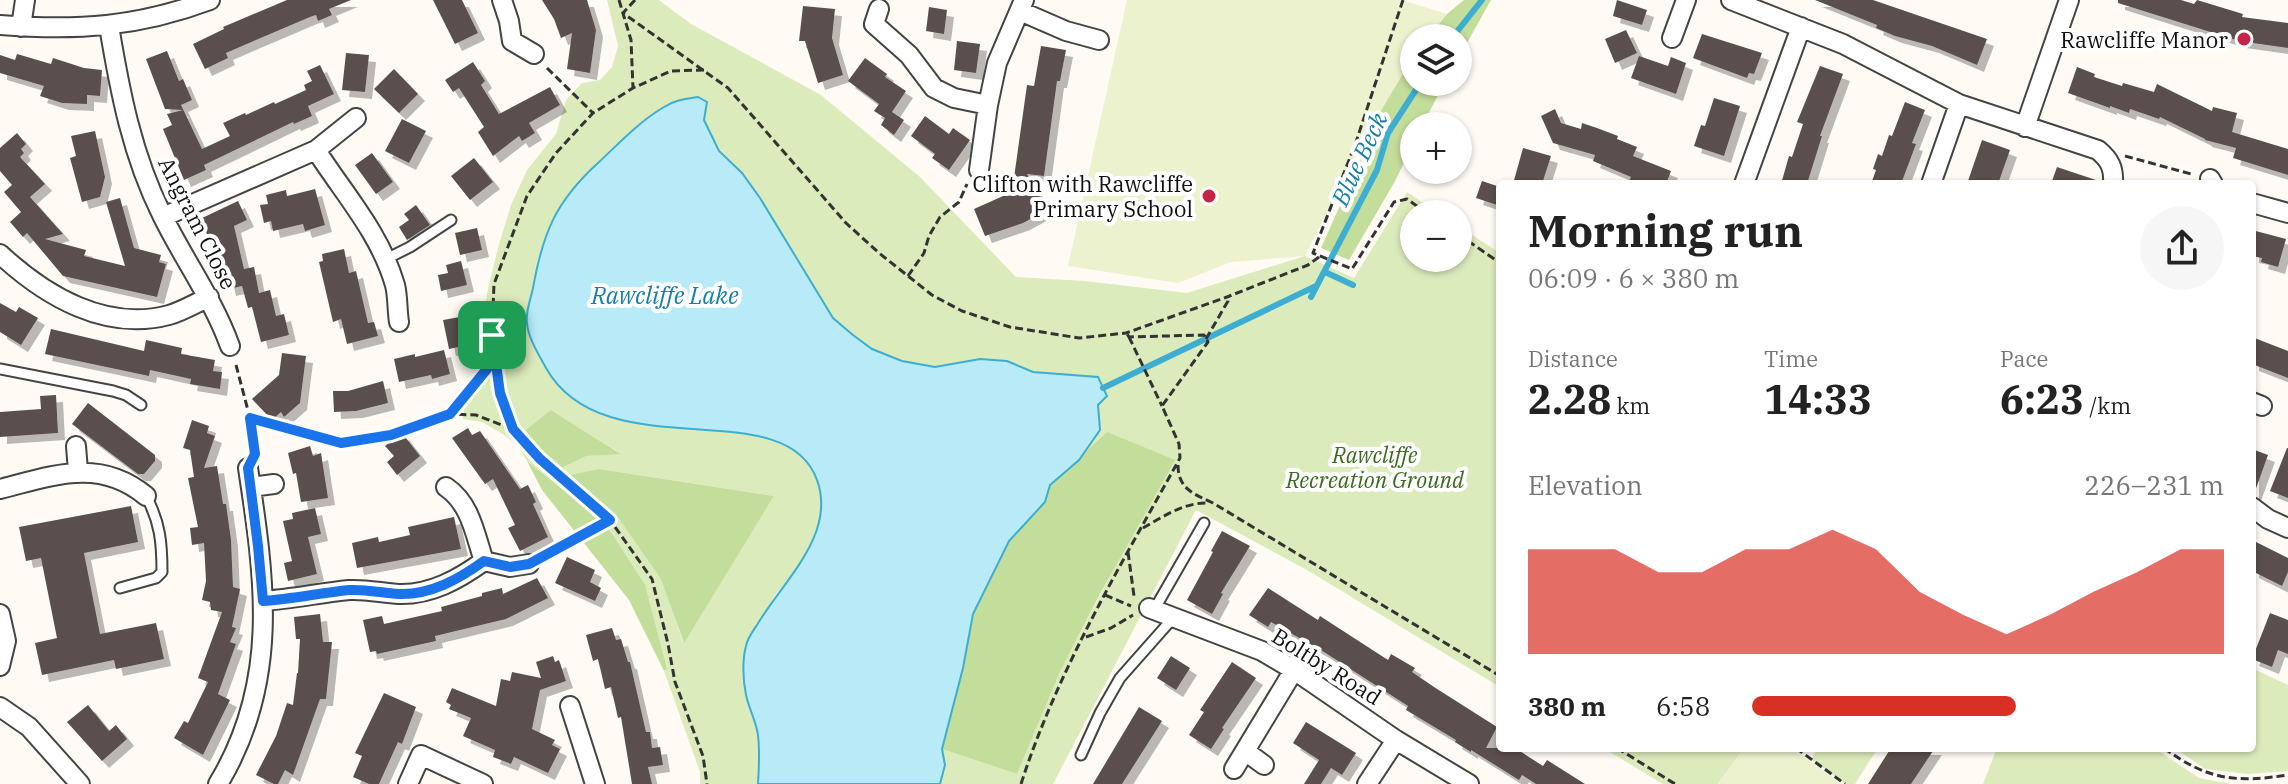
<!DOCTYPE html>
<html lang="en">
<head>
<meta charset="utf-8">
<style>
  :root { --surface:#fff; --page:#f6f6f6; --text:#222; --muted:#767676; --accent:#d93025 }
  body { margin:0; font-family:"IBM Plex Serif",serif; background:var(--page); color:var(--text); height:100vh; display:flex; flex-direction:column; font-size:30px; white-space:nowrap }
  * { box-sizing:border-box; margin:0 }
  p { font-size:26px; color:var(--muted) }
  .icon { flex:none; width:44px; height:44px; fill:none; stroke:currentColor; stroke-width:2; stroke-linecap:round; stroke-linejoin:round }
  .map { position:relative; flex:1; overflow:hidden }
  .drawer { position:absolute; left:1496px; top:180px; width:760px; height:572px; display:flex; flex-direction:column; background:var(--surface); border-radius:8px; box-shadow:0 2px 6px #0004 }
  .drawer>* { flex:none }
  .fabs { position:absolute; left:1400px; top:24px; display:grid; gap:16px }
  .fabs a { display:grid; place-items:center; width:72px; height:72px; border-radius:50%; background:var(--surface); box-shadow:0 2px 6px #0004; font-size:40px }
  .pin { position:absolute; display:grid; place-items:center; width:68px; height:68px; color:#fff; margin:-34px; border-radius:16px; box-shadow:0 4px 12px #0006 }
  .round { display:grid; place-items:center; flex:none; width:84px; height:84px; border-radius:42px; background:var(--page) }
  .head { display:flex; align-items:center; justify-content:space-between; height:136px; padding:0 32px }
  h1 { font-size:44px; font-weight:700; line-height:60px }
  .stats { display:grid; grid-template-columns:repeat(3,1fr); gap:12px; height:136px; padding:8px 32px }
  .stats div { display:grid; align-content:center }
  .stats b { font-size:40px; font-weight:700 }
  .stats small { font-size:22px; font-weight:400 }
  .stats p { font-size:22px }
  .chart { height:224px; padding:16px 32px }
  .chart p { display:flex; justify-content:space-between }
  .chart svg { width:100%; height:144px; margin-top:8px; fill:var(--accent); opacity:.7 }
  ul { padding:0 32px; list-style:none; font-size:26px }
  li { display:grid; grid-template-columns:128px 96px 1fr; align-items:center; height:60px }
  li i { height:20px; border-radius:10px; background:var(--accent) }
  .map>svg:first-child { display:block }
  .green { fill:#dcebbc; fill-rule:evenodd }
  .forest { fill:#c3dd9b }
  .pitch { fill:#ecf2ce }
  .water { fill:#b8eaf8; stroke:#3daed1; stroke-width:2 }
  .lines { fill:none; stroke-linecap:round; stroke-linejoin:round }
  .stream { stroke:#3daed1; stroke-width:6 }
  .building { fill:#5a504d; filter:url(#shadow) }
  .lane-casing { stroke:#444; stroke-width:13 }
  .street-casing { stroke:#444; stroke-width:22 }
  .path { stroke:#333; stroke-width:3; stroke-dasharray:8 4; stroke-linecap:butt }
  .lane { stroke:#fff; stroke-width:9 }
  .street { stroke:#fff; stroke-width:18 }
  .route-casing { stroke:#fff; stroke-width:16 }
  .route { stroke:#1a73e8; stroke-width:10 }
  .poi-dot { fill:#c62446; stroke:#fff; stroke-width:3 }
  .labels { text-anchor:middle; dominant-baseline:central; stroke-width:8; stroke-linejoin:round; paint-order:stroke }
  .poi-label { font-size:22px; fill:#111; stroke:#fff; text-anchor:end }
  .street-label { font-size:22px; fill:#111; stroke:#fff }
  .park-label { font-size:22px; font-style:italic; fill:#3b6c1e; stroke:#fff }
  .water-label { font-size:24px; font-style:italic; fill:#157fa7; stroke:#fff }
</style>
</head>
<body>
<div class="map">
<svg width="2288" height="784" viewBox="0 0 2288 784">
  <defs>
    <filter id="shadow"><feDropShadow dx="7" dy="7" stdDeviation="0" flood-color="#0004"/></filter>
  </defs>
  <rect width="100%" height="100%" fill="#fffbf4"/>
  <path class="green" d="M607 0H659L691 24 821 95 920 177 1016 277 1085 281 1187 293 1305 256 1354 278 1407 192 1440 214H1414V258H1458V226L1500 253V687L1307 570 1196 510 1053 784H940L945 765 942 749 1017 774 1060 672 1125 548 1107 432 1079 460 1100 430 1098 405 1083 375 1033 372 1007 361 980 359 935 367 902 361 872 349 833 318 760 198 742 173 719 151 704 120 683 99C644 114 593 163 568 196 545 226 538 260 531 297 530 304 527 313 527 321 527 335 538 353 545 365 604 473 776 389 816 477 831 509 813 547 794 573 786 583 773 595 769 607 761 627 758 650 752 671 750 678 746 688 746 695 746 705 756 723 758 736 760 751 758 768 758 784H700V772L664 671 667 668 605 523 527 461 518 446 506 436 482 422 463 419 465 400 479 369 487 293 498 248 511 205 527 170 556 134 566 100 582 83 600 80 612 67 618 46ZM551 410 620 453 586 456ZM599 469 774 496 683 642 662 579 617 516 566 477Z
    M2256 670 2288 685V771L2248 774 2205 769 2175 748H2252V672Z
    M1603 748H1744L1718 784H1663Z
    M1818 748H1878L1855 784H1845L1811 759Z
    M1997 748H2154L2199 778 2232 784H1983Z"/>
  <path class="forest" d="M1464 0H1491L1458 59V38H1427L1447 14Z
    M1414 55V82H1445L1422 126H1414V143L1394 183 1349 260 1321 248 1368 143 1365 137Z
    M551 410 621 454 586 456 559 469 522 433Z
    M1107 432 1175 460 1100 594 1060 672 1017 774 942 749 963 668 973 614 1009 541 1045 503 1050 485Z
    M527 461 605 523 645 585 667 669 664 671 629 600 542 490Z
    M599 469 774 496 684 643 661 579 617 516 565 476Z"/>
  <path class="pitch" d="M1127 0H1402L1447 14 1427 38H1414V55L1365 137 1305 256 1231 262 1178 283 1068 266Z
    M1744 748H1792L1842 784H1718Z"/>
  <path class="water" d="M698 97 707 102 704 120 719 151 742 173 760 198 833 318 853 335 872 349 902 361 935 367 980 359 1007 361 1033 372 1098 377 1107 396 1098 405 1100 430 1079 460 1050 485 1045 502 1009 541 973 614 963 668 942 749 945 765 940 784H758C759 768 760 751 758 735 756 721 749 709 746 695 743 681 742 660 746 646 747 639 753 631 757 625 782 582 837 535 817 480 785 390 604 471 546 368 539 355 528 338 527 323 525 313 531 298 533 288 543 232 556 201 599 162 619 143 640 121 664 107 674 100 686 99 698 97Z"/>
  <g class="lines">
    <path class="stream" d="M1452 38 1482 0
      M1325 272 1353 285
      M1311 297 1377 170 1388 133 1421 82
      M1103 388 1316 286"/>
  </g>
  <path class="building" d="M287 0H351L329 9 332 15 318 21 316 15 310 17 263 37 226 53 228 58 205 69 193 44 224 29 223 27Z
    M433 0H462L478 33 455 44Z
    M542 0H587L596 30 590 73 567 69 572 33 561 38 554 19Z
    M1617 0 1647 10 1642 25 1613 16Z
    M1815 0H1873L1987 39 1977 65 1932 46 1895 36 1876 28 1877 25Z
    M2118 0H2181L2194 4 2197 0 2243 14 2242 17 2288 23V48L2239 41 2118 3Z
    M803 6 835 9 832 38 843 75 818 83 805 41H799Z
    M929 7 947 10 944 34 926 31Z
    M1626 30 1637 53 1615 63 1605 39Z
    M1702 34 1762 53 1754 74 1749 73 1747 78 1693 58Z
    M957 41 980 44 976 73 954 70Z
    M1041 46 1066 50 1060 81H1057L1044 176 1027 174 1047 210 1023 223 985 236 974 209 1012 192 1027 85 1034 86Z
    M167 51 179 81 183 79 192 100 181 105 202 149 230 136 223 123 245 113 246 115 274 102 275 104 306 90 304 85 312 81 307 71 320 65 334 94 308 106 312 116 294 124 293 122 204 165 206 170 184 180 163 129 172 125 167 114 183 110 165 109 146 59Z
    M346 53 369 55 365 92 342 90Z
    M17 54 51 64 53 58 84 68 102 70 100 96 87 95V104L62 103 40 96 44 86 0 73V55L15 60Z
    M1639 56 1668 66 1671 57 1686 63 1676 94 1631 78Z
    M865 58 887 74 885 77 906 91 892 112 904 120 894 135 881 125 885 118 874 111 879 104 848 81Z
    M473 62 485 81 481 85 499 114 550 87 560 105 529 123 535 133 522 141 519 136 493 156 478 132 484 127 459 88 453 92 445 80Z
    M1820 66 1843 74 1820 136H1822L1807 184H1781L1789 156 1792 157 1803 124 1797 122Z
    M2077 67 2095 74 2094 77 2122 86 2123 83 2154 92 2157 84 2212 111 2213 107 2237 113 2232 132 2288 149V175L2233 158 2236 148 2205 140V139L2160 117 2159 119 2130 109 2129 113 2110 106V108L2068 93Z
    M394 69 418 94 399 113 374 89Z
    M1714 98 1740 106 1724 156 1694 146 1701 125 1705 126Z
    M1905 102 1925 110 1912 143 1916 144 1901 184H1871L1876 170 1873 169 1878 154 1882 156 1889 135 1892 136Z
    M1555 109 1561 123 1581 129 1582 123 1597 128 1618 136 1617 139 1637 147 1633 156 1671 171 1666 184H1637L1629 181 1631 177 1593 161 1595 155 1553 143 1541 116Z
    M925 116 949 134 953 128 970 140 949 170 932 158 935 154 911 136Z
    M402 119 426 131 409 163 385 151Z
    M95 131 105 177 100 197 82 202 70 158 76 156 71 136Z
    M17 133 26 144 21 149 24 153 20 157 45 184 30 197 63 234 45 239 86 250 84 256 125 266 106 202 120 198 134 248 161 255 159 262 166 264 157 297 63 276 27 233 23 237 10 222 21 212 4 192 12 185 0 171V148Z
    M1982 140 2010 150 1998 184H1967Z
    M1523 148 1551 156 1542 184H1513Z
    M372 153 393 182 376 194 355 165Z
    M474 158 493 182 470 200 451 176Z
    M2057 167 2099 181V184H2051Z
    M1482 181 1500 187V206L1476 198Z
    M315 189 325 225 305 231 303 224 273 231 271 221 264 223 260 205 268 204 266 195 286 190 287 196Z
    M238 201 247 220 234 226 244 269 254 267 259 293 270 290 276 316 284 314 289 335 261 342 252 307 248 308 242 286 229 289 223 261 213 264 209 248 213 247 200 219Z
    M416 205 430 225 407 240 399 227 409 220 404 214Z
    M477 228 482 250 460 255 455 233Z
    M2252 230 2286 239 2278 267 2261 262 2262 258 2252 256Z
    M344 249 349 273 356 271 368 323 374 322 378 336 347 344 341 319 333 322 319 262 323 261 322 254Z
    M461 261 467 285 441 291 438 275 448 273 446 265Z
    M0 303 16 312 19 307 38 318 21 345 0 332Z
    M471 315 477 343 449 349 443 320Z
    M51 329 144 351 146 340 182 348 181 354 215 360 213 371 222 372 220 389 190 384 191 379 150 370 149 376 45 354Z
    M2252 337 2288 351V378L2252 364Z
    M444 350 450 374 432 379 431 375 399 382 394 359 415 354V357Z
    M282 353 306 356 300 403 284 417 281 412 272 420 252 399 279 375Z
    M383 381 388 403 356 411 334 412 333 391H348Z
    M56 395 58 433 0 437V412L41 409 40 396Z
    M88 403 155 455V461L144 474H138L72 424Z
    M192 420 209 426 207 433 215 436 204 468 217 466 223 504H226L231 540 233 587 240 589 232 627 236 628 230 642 236 644 218 694 230 700 203 755 174 738 184 721 188 723 208 682 198 678 222 612 211 610 210 602 202 600 206 581 204 543 192 545 190 528 198 527 188 478 194 477 190 450 183 448Z
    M468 428 472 435 480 431 520 489 528 485 536 502 533 504 548 537 520 551 508 528 515 525 493 479 485 484 452 438Z
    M402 433 420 456 397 475 387 462 394 456 385 446Z
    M310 446 313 456 321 453 328 498 301 502 296 473 293 474 288 453Z
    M2287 448H2288V498L2270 491Z
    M2252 449 2268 455 2254 494H2252Z
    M131 506 138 542 84 553 100 634 156 623 164 659 116 669 114 660 42 675 35 643 57 638 41 558 26 561 19 527Z
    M315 508 321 534 308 537 317 574 288 581 284 563 292 561 283 521 293 519 292 513Z
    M454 517 461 549 357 568 352 543 378 537 379 542 410 535 408 527Z
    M1222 531 1250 546 1221 593 1223 594 1212 614 1187 600 1213 552 1211 551Z
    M2252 540 2288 558V572L2282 586 2252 571Z
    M567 557 595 570 590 582 601 588 595 601 555 583Z
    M537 578 548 598 506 619 435 636 436 641 377 654 376 651 370 652 363 620 382 616 384 624 442 611 441 607 482 596V593L502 588 503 594Z
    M1268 588 1318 620 1320 616 1388 660 1391 654 1415 668 1412 672 1434 687 1497 727 1486 748H1515L1543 766 1547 760 1585 784H1536L1522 775 1519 780 1471 750V752L1455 742 1456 740 1406 710 1408 706 1324 652 1271 622 1268 627 1249 615Z
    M2270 613 2288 620V654L2278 650 2272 667 2252 659Z
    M320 614 323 642H332L326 699H320L293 775 285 770 278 784H274L256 775 276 736 287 703 293 705 297 673H298L300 639H296L294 617Z
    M612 628 616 640 621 639 628 662H630L646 732H650L652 748 660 747 663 765 648 767 652 784H632L621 717 618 718 611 687 605 689 598 659 593 661 586 635Z
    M553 656 555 662 559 660 566 681 540 690 532 729 555 740 552 745 560 749 548 773 514 757 511 764 493 757 495 750 463 736 471 718 449 709 451 705 446 702 452 688 496 706 501 679 510 681 512 672 541 678 536 662Z
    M1171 656 1190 668 1176 690 1157 678Z
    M1232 662 1256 678 1222 728 1224 729 1211 749 1189 735 1204 712 1200 710Z
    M384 693 416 707 402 744 398 742 379 784H369L353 777 362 756 355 753Z
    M88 705 109 731 116 725 127 739 102 761 67 722Z
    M1139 707 1162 721 1122 784H1093Z
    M1306 722 1356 753 1342 775 1331 768 1321 784H1304L1319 760 1293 743Z
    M1891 748H1935L1911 784H1868Z"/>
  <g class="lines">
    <defs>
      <path id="lane" d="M386 259 410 247 451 220
        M0 369 113 391 126 395 141 405
        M120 588 156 578 162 572C162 542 160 522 146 496
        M1154 610 1204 523
        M1081 755 1100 713 1120 678 1174 617"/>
      <path id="street" d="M502 0 509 21 512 41 534 54
        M1731 0 1843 44 1959 104 2098 150C2110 160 2114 168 2113 184
        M879 9 874 24 909 55 934 88 954 98 988 105
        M1020 11 1066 31 1099 40
        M0 25C77 31 138 27 210 0
        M109 26C120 92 132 155 162 215 184 260 213 299 230 346
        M21 27 25 0
        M1672 38 1686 0
        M2025 127 2069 0
        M316 150C344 194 380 233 395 285 398 297 397 310 399 322
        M979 170 988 105 997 63 1024 0
        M2210 179 2213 184
        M1744 184 1801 27
        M1931 184 1959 104
        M2252 203 2288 213
        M163 217 316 150 356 118
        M0 254C45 296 106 332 169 315 183 311 196 303 209 297
        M2252 402 2262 406
        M76 446 78 471
        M251 487 274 484
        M446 487C471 504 475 535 484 561L510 567 529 564
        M0 489C52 476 99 457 146 496
        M2252 507 2268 519 2288 528
        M263 601C292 599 320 593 349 590 366 589 382 593 399 594 431 595 459 579 484 561
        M1149 608 1262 651 1294 670 1396 740 1469 784
        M0 614 6 641 0 666
        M570 706 595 784
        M0 707 29 727 80 784
        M1245 751 1264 765
        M1234 769 1294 670
        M218 784C280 682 265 580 248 468
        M408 784 421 755 483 784
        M1367 784 1396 740"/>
    </defs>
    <use href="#lane" class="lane-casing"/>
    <use href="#street" class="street-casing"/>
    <path class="path" d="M619 0 631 40 633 88
      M635 0 623 13 728 88 846 223 879 253 932 295 962 311 1010 327 1079 338 1126 333 1227 297 1308 265 1319 257
      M1403 0 1356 142 1313 253 1352 269 1394 202 1407 199 1428 214
      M547 68 593 113
      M704 70 671 71 633 88 593 113 556 153 527 196 494 284 492 335 500 393 513 429 539 458 610 520 652 579 668 644 675 682 703 756 707 784
      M2125 156 2191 174
      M1458 234 1500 263
      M908 276 924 253 929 236 940 217 959 202 967 184
      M1129 337 1162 406
      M1206 339 1228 301 1227 297
      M236 365 250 418 254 451
      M450 413 487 369 491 339
      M250 418 341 443 391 435 450 414 476 415 512 429
      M1178 465C1178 489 1194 494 1213 503L1500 676
      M1143 528C1164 516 1185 502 1209 503
      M1128 552 1134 596
      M546 554 610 520
      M1105 595 1131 606
      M1086 637 1111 628 1133 615
      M1617 748 1675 784
      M1796 748 1845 784
      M2164 748C2207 780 2236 783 2288 775
      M1021 784C1058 669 1122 563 1180 458L1179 444 1162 406 1208 342 1204 335 1129 337 1127 334"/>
    <use href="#lane" class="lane"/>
    <use href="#street" class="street"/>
  </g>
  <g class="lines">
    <defs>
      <path id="route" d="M492 335 500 393 513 429 539 458 610 520 529 564 510 567 484 561C459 579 431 595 399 594 382 593 366 589 349 590 320 593 292 599 263 601L258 546 248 468 255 454 250 418 341 443 391 435 450 414 487 369Z"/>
    </defs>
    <use href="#route" class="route-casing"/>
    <use href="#route" class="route"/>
  </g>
  <g class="poi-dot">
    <circle cx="2244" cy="39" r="8"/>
    <circle cx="1209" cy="196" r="8"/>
  </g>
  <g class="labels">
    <g class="poi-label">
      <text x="2228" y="39">Rawcliffe Manor</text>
      <text x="1193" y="183">Clifton with Rawcliffe<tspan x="1193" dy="25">Primary School</tspan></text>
    </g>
    <g class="street-label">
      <text transform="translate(198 223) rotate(63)">Angram Close</text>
      <text transform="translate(1327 666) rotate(32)">Boltby Road</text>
    </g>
    <g class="park-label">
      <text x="1375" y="454">Rawcliffe<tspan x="1375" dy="25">Recreation Ground</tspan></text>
    </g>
    <g class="water-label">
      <text transform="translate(1359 159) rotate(-65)">Blue Beck</text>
      <text x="665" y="295">Rawcliffe Lake</text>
    </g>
  </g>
</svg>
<div class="fabs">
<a><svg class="icon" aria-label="layers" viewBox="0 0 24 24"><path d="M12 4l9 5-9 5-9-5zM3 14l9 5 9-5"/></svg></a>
<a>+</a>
<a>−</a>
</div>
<div class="pin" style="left:492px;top:335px;background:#1e9e55"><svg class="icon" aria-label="arrive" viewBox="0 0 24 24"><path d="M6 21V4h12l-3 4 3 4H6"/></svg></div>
<section class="drawer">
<div class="head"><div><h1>Morning run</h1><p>06:09 · 6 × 380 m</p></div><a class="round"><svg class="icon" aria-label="share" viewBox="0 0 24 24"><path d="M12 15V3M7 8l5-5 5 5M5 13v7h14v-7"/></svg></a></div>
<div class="stats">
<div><p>Distance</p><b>2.28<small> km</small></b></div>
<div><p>Time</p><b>14:33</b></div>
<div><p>Pace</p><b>6:23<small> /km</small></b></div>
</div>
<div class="chart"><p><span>Elevation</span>226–231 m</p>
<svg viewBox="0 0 160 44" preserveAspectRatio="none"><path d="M0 44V12L10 12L20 12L30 19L40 19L50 12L60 12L70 6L80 12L90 25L100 32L110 38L120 32L130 25L140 19L150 12L160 12V44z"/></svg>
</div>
<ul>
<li><b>380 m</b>6:58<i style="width:56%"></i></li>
</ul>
</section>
</div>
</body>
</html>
